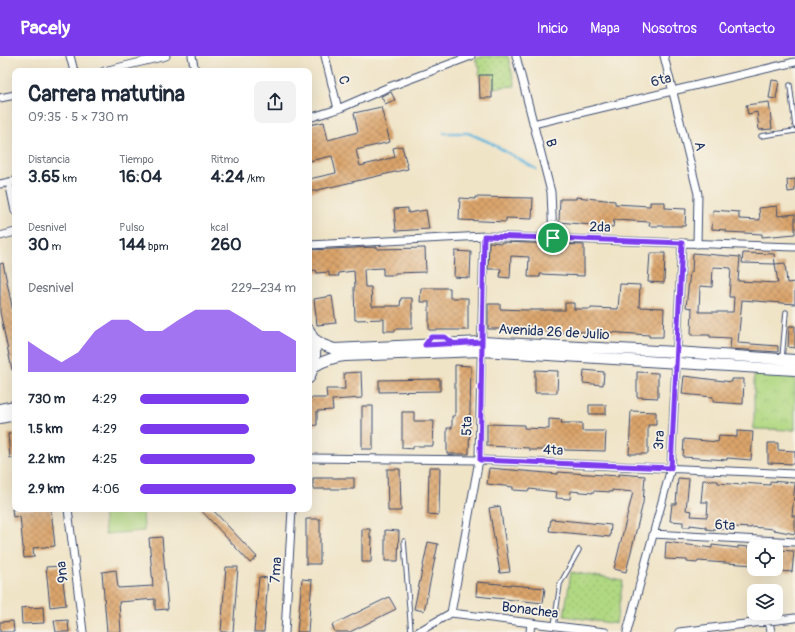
<!DOCTYPE html>
<html lang="es">
<head>
<meta charset="utf-8">
<style>
  :root { --surface:#fff; --page:#f2f2f3; --text:#1f2937; --muted:#747a83; --accent:#7c3aed }
  body { margin:0; font-family:Pangolin,sans-serif; background:var(--page); color:var(--text); height:100vh; display:flex; flex-direction:column; font-size:15px; white-space:nowrap }
  * { box-sizing:border-box; margin:0 }
  p { font-size:13px; color:var(--muted) }
  .icon { flex:none; width:22px; height:22px; fill:none; stroke:currentColor; stroke-width:2; stroke-linecap:round; stroke-linejoin:round }
  .map { position:relative; flex:1; overflow:hidden }
  .panel { position:absolute; left:12px; top:12px; width:300px; height:444px; display:flex; flex-direction:column; background:var(--surface); border-radius:8px; box-shadow:0 4px 16px #0002 }
  .panel>* { flex:none }
  .fabs { position:absolute; left:747px; top:484px; display:grid; gap:8px }
  .fabs a { display:grid; place-items:center; width:36px; height:36px; border-radius:8px; background:var(--surface); box-shadow:0 4px 16px #0002; font-size:20px }
  .pin { position:absolute; display:grid; place-items:center; width:34px; height:34px; color:#fff; margin:-17px; border:2px solid #fff; border-radius:50%; box-shadow:0 1px 4px #0007 }
  .round { display:grid; place-items:center; flex:none; width:42px; height:42px; border-radius:8px; background:var(--page) }
  .headline { display:flex; align-items:center; justify-content:space-between; height:68px; padding:0 16px }
  h1 { font-size:22px; font-weight:700; line-height:30px }
  .stats { display:grid; grid-template-columns:repeat(3,1fr); gap:6px; height:68px; padding:4px 16px }
  .stats div { display:grid; align-content:center }
  .stats b { font-size:17px; font-weight:700 }
  .stats small { font-size:11px; font-weight:400 }
  .stats p { font-size:11px }
  .chart { height:112px; padding:8px 16px }
  .chart p { display:flex; justify-content:space-between }
  .chart svg { width:100%; height:72px; margin-top:4px; fill:var(--accent); opacity:.7 }
  ul { padding:0 16px; list-style:none; font-size:13px }
  li { display:grid; grid-template-columns:64px 48px 1fr; align-items:center; height:30px }
  li i { height:10px; border-radius:5px; background:var(--accent) }
  header { display:flex; align-items:center; gap:24px; box-sizing:border-box; height:56px; padding:0 20px; background:var(--accent); color:#fff }
  header strong { font-size:19px }
  nav { display:flex; gap:22px; margin-inline-start:auto; font-size:14px }
  .map>svg:first-child { display:block }
  .grass { fill:#b1d882; stroke:#668470 }
  .park { fill:url(#park-crowns); stroke:#668470 }
  .garden { fill:url(#garden-dots); stroke:#668470 }
  .lines { fill:none; stroke-linecap:round; stroke-linejoin:round }
  .stream { stroke:#61b4dd; stroke-width:2.5 }
  .building { fill:url(#building-cross-hatch); fill-rule:evenodd }
  .service-casing { stroke:#3b4a6e; stroke-width:5.5 }
  .minor-casing { stroke:#3b4a6e; stroke-width:9 }
  .secondary-casing { stroke:#3b4a6e; stroke-width:12 }
  .service { stroke:#fff; stroke-width:3.5 }
  .minor { stroke:#fff; stroke-width:7 }
  .secondary { stroke:#fff; stroke-width:10 }
  .route-casing { stroke:#fff; stroke-width:8 }
  .route { stroke:#7c3aed; stroke-width:5 }
  .labels { text-anchor:middle; dominant-baseline:central; stroke-width:3.5; stroke-linejoin:round; paint-order:stroke }
  .street-label { font-size:14px; fill:#1b2f5e; stroke:#f7f3e8 }
</style>
</head>
<body>
<header>
<strong>Pacely</strong>
<nav><a>Inicio</a><a>Mapa</a><a>Nosotros</a><a>Contacto</a></nav>
</header>
<div class="map">
<svg width="795" height="576" viewBox="0 0 795 576">
  <defs>
    <pattern id="park-crowns" width="20" height="18" patternUnits="userSpaceOnUse"><rect width="20" height="18" fill="#b1d882"/><path d="M2 6a3 3 0 1 1 6 0M12 15a3 3 0 1 1 6 0" fill="none" stroke="#98ba73"/></pattern>
    <pattern id="garden-dots" width="8" height="8" patternUnits="userSpaceOnUse"><rect width="8" height="8" fill="#b1d882"/><path d="M2 2h.1M6 6h.1" fill="none" stroke="#98ba73" stroke-width="1.8" stroke-linecap="round"/></pattern>
    <pattern id="building-cross-hatch" width="8" height="8" patternUnits="userSpaceOnUse"><rect width="8" height="8" fill="#dba46b"/><path d="M0 0l8 8M0 8l8-8" fill="none" stroke="#b1865b"/></pattern>
  </defs>
  <rect width="100%" height="100%" fill="#f7f3e8"/>
  <filter id="ink" filterUnits="userSpaceOnUse"><feTurbulence type="fractalNoise" baseFrequency=".025" numOctaves="2"/><feDisplacementMap in="SourceGraphic" scale="8" xChannelSelector="R" yChannelSelector="G"/><feConvolveMatrix kernelMatrix="1 2 1 2 8 2 1 2 1" color-interpolation-filters="sRGB"/></filter>
  <filter id="wash" filterUnits="userSpaceOnUse"><feTurbulence type="fractalNoise" baseFrequency=".012" numOctaves="4" result="noise"/><feDisplacementMap in="SourceGraphic" scale="16" xChannelSelector="R" yChannelSelector="G"/><feGaussianBlur stdDeviation="0.9" result="paint"/><feColorMatrix in="noise" values="0 0 0 0 0 0 0 0 0 0 0 0 0 0 0 0 0 1.4 0 .05"/><feComposite in="paint" operator="in"/></filter>
  <g filter="url(#wash)">
    <rect width="100%" height="100%" fill="#f0e4c7"/>
    <path class="grass" d="M103 453H143L144 475 105 478Z"/>
    <path class="park" d="M754 318 795 320V374L754 373Z"/>
    <path class="garden" d="M484 0H508L515 30 492 32 479 19 480 12 475 3Z
      M571 516 623 525 616 568 564 560Z"/>
    <g class="lines">
      <path class="stream" d="M444 77H468L489 86 536 113"/>
    </g>
    <g id="blocks">
      <path class="building" d="M479 19H492V42H480Z
        M772 24 779 25 776 43 769 42Z
        M391 36 395 44 385 48 381 40Z
        M769 46 772 73 759 74 757 56 748 58 746 49Z
        M381 51 390 86 356 94 360 110 395 101 393 92 402 90 408 113 309 136V123L336 117 332 100 309 105V69L324 66 328 84 358 76 354 57Z
        M795 123V135L788 136 787 124Z
        M475 141 533 142 532 163 506 162V166L459 164 460 142 475 143Z
        M576 141 615 145V148L650 150V146H665V152L686 153 685 170H649L650 166 614 164 613 171 559 166 560 143H576Z
        M777 150 778 160 795 158V178L762 181V178L726 176V174L712 173 713 154 739 156V163L760 164 759 152Z
        M408 152V157L426 154 429 173 396 175 394 153Z
        M489 186 502 187V186L584 189V220L540 218V221H528L529 201 511 200 510 222 500 221 501 213H488Z
        M377 191V193L425 192 426 216 395 217V219H383V212L364 213 365 231H371L372 250H400L401 242H412V273H395V275H384V263L355 264 354 231H355L354 215 338 217 339 220H329V216L317 217 316 214 309 215V194Z
        M455 195 471 196 470 222 454 221Z
        M650 197H665L664 227 648 226Z
        M693 197 740 201 738 225 778 227 775 208 785 207 787 227 795 226V248L742 244 738 287 778 290V296L730 293 731 282 710 281V279H691L692 252 686 251 690 216H692ZM713 211 731 212 729 241H734L733 256H699L700 230 712 231Z
        M743 197 774 198 775 208 742 207Z
        M3 207 15 265V314H12L0 256V208Z
        M620 228 640 229 639 251 664 252 663 281H649V279L607 276H574V277L509 274V273H488V248H500V253L525 254H565V247H574V253H591V252L618 253Z
        M421 232H450V242H468V274H429V246H420Z
        M332 240 336 267 317 269 314 243Z
        M789 270H795V292L788 291Z
        M455 309 471 310 469 398H447V372H452V360H455Z
        M535 314 558 315 557 337H535Z
        M584 314 604 316 603 329 583 327Z
        M361 316 362 342 332 344 333 354 317 355V369L309 370V342H327L326 333H345L344 317Z
        M637 316 658 317V342L637 341Z
        M684 320 732 326V323H744L743 348 713 346V341L682 338Z
        M440 323V335L379 336V324Z
        M589 349H606V358H589Z
        M362 350H373V393H362Z
        M631 355 656 356V369H648V398H629Z
        M402 356H414V365H434L433 390H413V393L402 392Z
        M549 363 562 364 561 367H582V375H606L605 395 564 394V392H543V394H529V392L487 390V368L524 369V372L549 373Z
        M737 375 753 376 751 404 727 402V404L683 401 684 383 718 386 719 380 737 381Z
        M15 377V402H10L8 378Z
        M768 387H778V394L795 395V408L768 407Z
        M429 411H440L439 459 428 458Z
        M489 412 558 418V416L619 420V418L645 420 643 447 626 516 614 513 633 436 612 434V436L593 435V437L571 435 570 443 556 442 557 436 529 433V435L513 434V431L487 428Z
        M387 413H400L401 455H388Z
        M313 422H354V433H313Z
        M678 422 689 423 686 454 692 455 691 460 707 461 708 446H701L703 424 718 425V427L742 429V427L770 429V425L795 427 792 460H795V478L774 474V473L751 471V472L733 471V474L714 472V474L706 473V471L690 469V471H683V466L670 465 672 448H676Z
        M500 450 510 516 500 517 489 452Z
        M12 453H51L55 490 33 492 34 501 24 502 20 460 13 461Z
        M200 453H212L257 501 250 507Z
        M306 463H320V508H306Z
        M551 463 611 469 610 481 549 475Z
        M362 473H370V482H372L371 506H362Z
        M385 474 399 475 398 505H385Z
        M162 481 168 553 155 554V543L119 546 121 576H107L102 516 116 514 118 532 153 530 149 482Z
        M428 486 438 488 424 555 414 553Z
        M666 486 712 492V489L738 492V490L749 491V493H754V509L698 505 697 507 687 506V504L665 503Z
        M776 494 794 495 792 516 780 515 781 513 776 512Z
        M61 510 66 549 50 551 46 511Z
        M226 511H238L233 576H221Z
        M259 521 268 522 264 576H254Z
        M302 523 312 524 308 576H297Z
        M477 526 545 532 543 547 476 540Z
        M389 541 396 553 350 576H335L332 569Z
        M29 551 30 552 43 551 44 567 22 568 21 552Z
        M68 564 69 576H56L54 565Z
        M13 565 14 576H0V566Z"/>
    </g>
  </g>
  <g filter="url(#ink)">
    <use href="#blocks" fill-opacity="0" stroke="#3b4a6e" stroke-width="1"/>
    <g class="lines">
      <defs>
        <path id="service" d="M790 29 795 70
          M761 80 795 75
          M426 287 431 281H445L450 285
          M782 302 786 256
          M404 485 411 576
          M554 570 560 528 579 494"/>
        <path id="minor" d="M70 0 74 15
          M192 0 195 15
          M325 0 338 53
          M516 0 551 136 553 182
          M664 0 698 138 697 188
          M104 15 166 0
          M0 42 15 39
          M309 62 338 53 389 31 471 0
          M533 68 795 6
          M9 126 15 155
          M0 128 15 125
          M0 180 15 176
          M309 189 484 180 795 191
          M309 402 479 404 795 418
          M68 453 83 576
          M653 478 795 486
          M451 557 479 404 484 180
          M451 557 605 576
          M769 565 771 576
          M285 576 292 453
          M418 576 451 557
          M530 576 531 567
          M627 576 671 412 682 187
          M679 576 795 562"/>
        <path id="secondary" d="M309 274C318 290 317 305 309 322
          M314 283 323 289 334 293 482 286 676 296 795 304
          M315 310C325 304 333 301 345 300L481 295 795 314
          M0 353 15 350
          M0 362 15 359"/>
      </defs>
      <use href="#service" class="service-casing"/>
      <use href="#minor" class="minor-casing"/>
      <use href="#secondary" class="secondary-casing"/>
      <use href="#service" class="service"/>
      <use href="#minor" class="minor"/>
      <use href="#secondary" class="secondary"/>
    </g>
  </g>
  <g class="lines" filter="url(#ink)">
    <defs>
      <path id="route" d="M553 182 484 180 482 286 425 289 431 281H445L454 288 482 286 480 404 671 412 682 187 553 182"/>
    </defs>
    <use href="#route" class="route-casing"/>
    <use href="#route" class="route"/>
  </g>
  <g class="labels">
    <g class="street-label">
      <text transform="translate(344 24) rotate(76)">C</text>
      <text transform="translate(661 24) rotate(-13)">6ta</text>
      <text transform="translate(551 87) rotate(75)">B</text>
      <text transform="translate(700 90) rotate(76)">A</text>
      <text transform="translate(600 171) rotate(2)">2da</text>
      <text transform="translate(554 276) rotate(3)">Avenida 26 de Julio</text>
      <text transform="translate(467 370) rotate(-89)">5ta</text>
      <text transform="translate(659 384) rotate(-87)">3ra</text>
      <text transform="translate(553 394) rotate(3)">4ta</text>
      <text transform="translate(725 469) rotate(3)">6ta</text>
      <text transform="translate(276 514) rotate(-86)">7ma</text>
      <text transform="translate(62 516) rotate(-97)">9na</text>
      <text transform="translate(530 554) rotate(7)">Bonachea</text>
    </g>
  </g>
</svg>
<div class="fabs">
<a><svg class="icon" aria-label="locate" viewBox="0 0 24 24"><circle cx="12" cy="12" r="6"/><path d="M12 2v4M12 18v4M2 12h4M18 12h4"/></svg></a>
<a><svg class="icon" aria-label="layers" viewBox="0 0 24 24"><path d="M12 4l9 5-9 5-9-5zM3 14l9 5 9-5"/></svg></a>
</div>
<div class="pin" style="left:553px;top:182px;background:#1e9e55"><svg class="icon" aria-label="arrive" viewBox="0 0 24 24"><path d="M6 21V4h12l-3 4 3 4H6"/></svg></div>
<section class="panel">
<div class="headline"><div><h1>Carrera matutina</h1><p>09:35 · 5 × 730 m</p></div><a class="round"><svg class="icon" aria-label="share" viewBox="0 0 24 24"><path d="M12 15V3M7 8l5-5 5 5M5 13v7h14v-7"/></svg></a></div>
<div class="stats">
<div><p>Distancia</p><b>3.65<small> km</small></b></div>
<div><p>Tiempo</p><b>16:04</b></div>
<div><p>Ritmo</p><b>4:24<small> /km</small></b></div>
</div>
<div class="stats">
<div><p>Desnivel</p><b>30<small> m</small></b></div>
<div><p>Pulso</p><b>144<small> bpm</small></b></div>
<div><p>kcal</p><b>260</b></div>
</div>
<div class="chart"><p><span>Desnivel</span>229–234 m</p>
<svg viewBox="0 0 160 44" preserveAspectRatio="none"><path d="M0 44V25L10 32L20 38L30 32L40 19L50 12L60 12L70 19L80 19L90 12L100 6L110 6L120 6L130 12L140 19L150 19L160 25V44z"/></svg>
</div>
<ul>
<li><b>730 m</b>4:29<i style="width:70%"></i></li>
<li><b>1.5 km</b>4:29<i style="width:70%"></i></li>
<li><b>2.2 km</b>4:25<i style="width:74%"></i></li>
<li><b>2.9 km</b>4:06<i style="width:100%"></i></li>
</ul>
</section>
</div>
</body>
</html>
